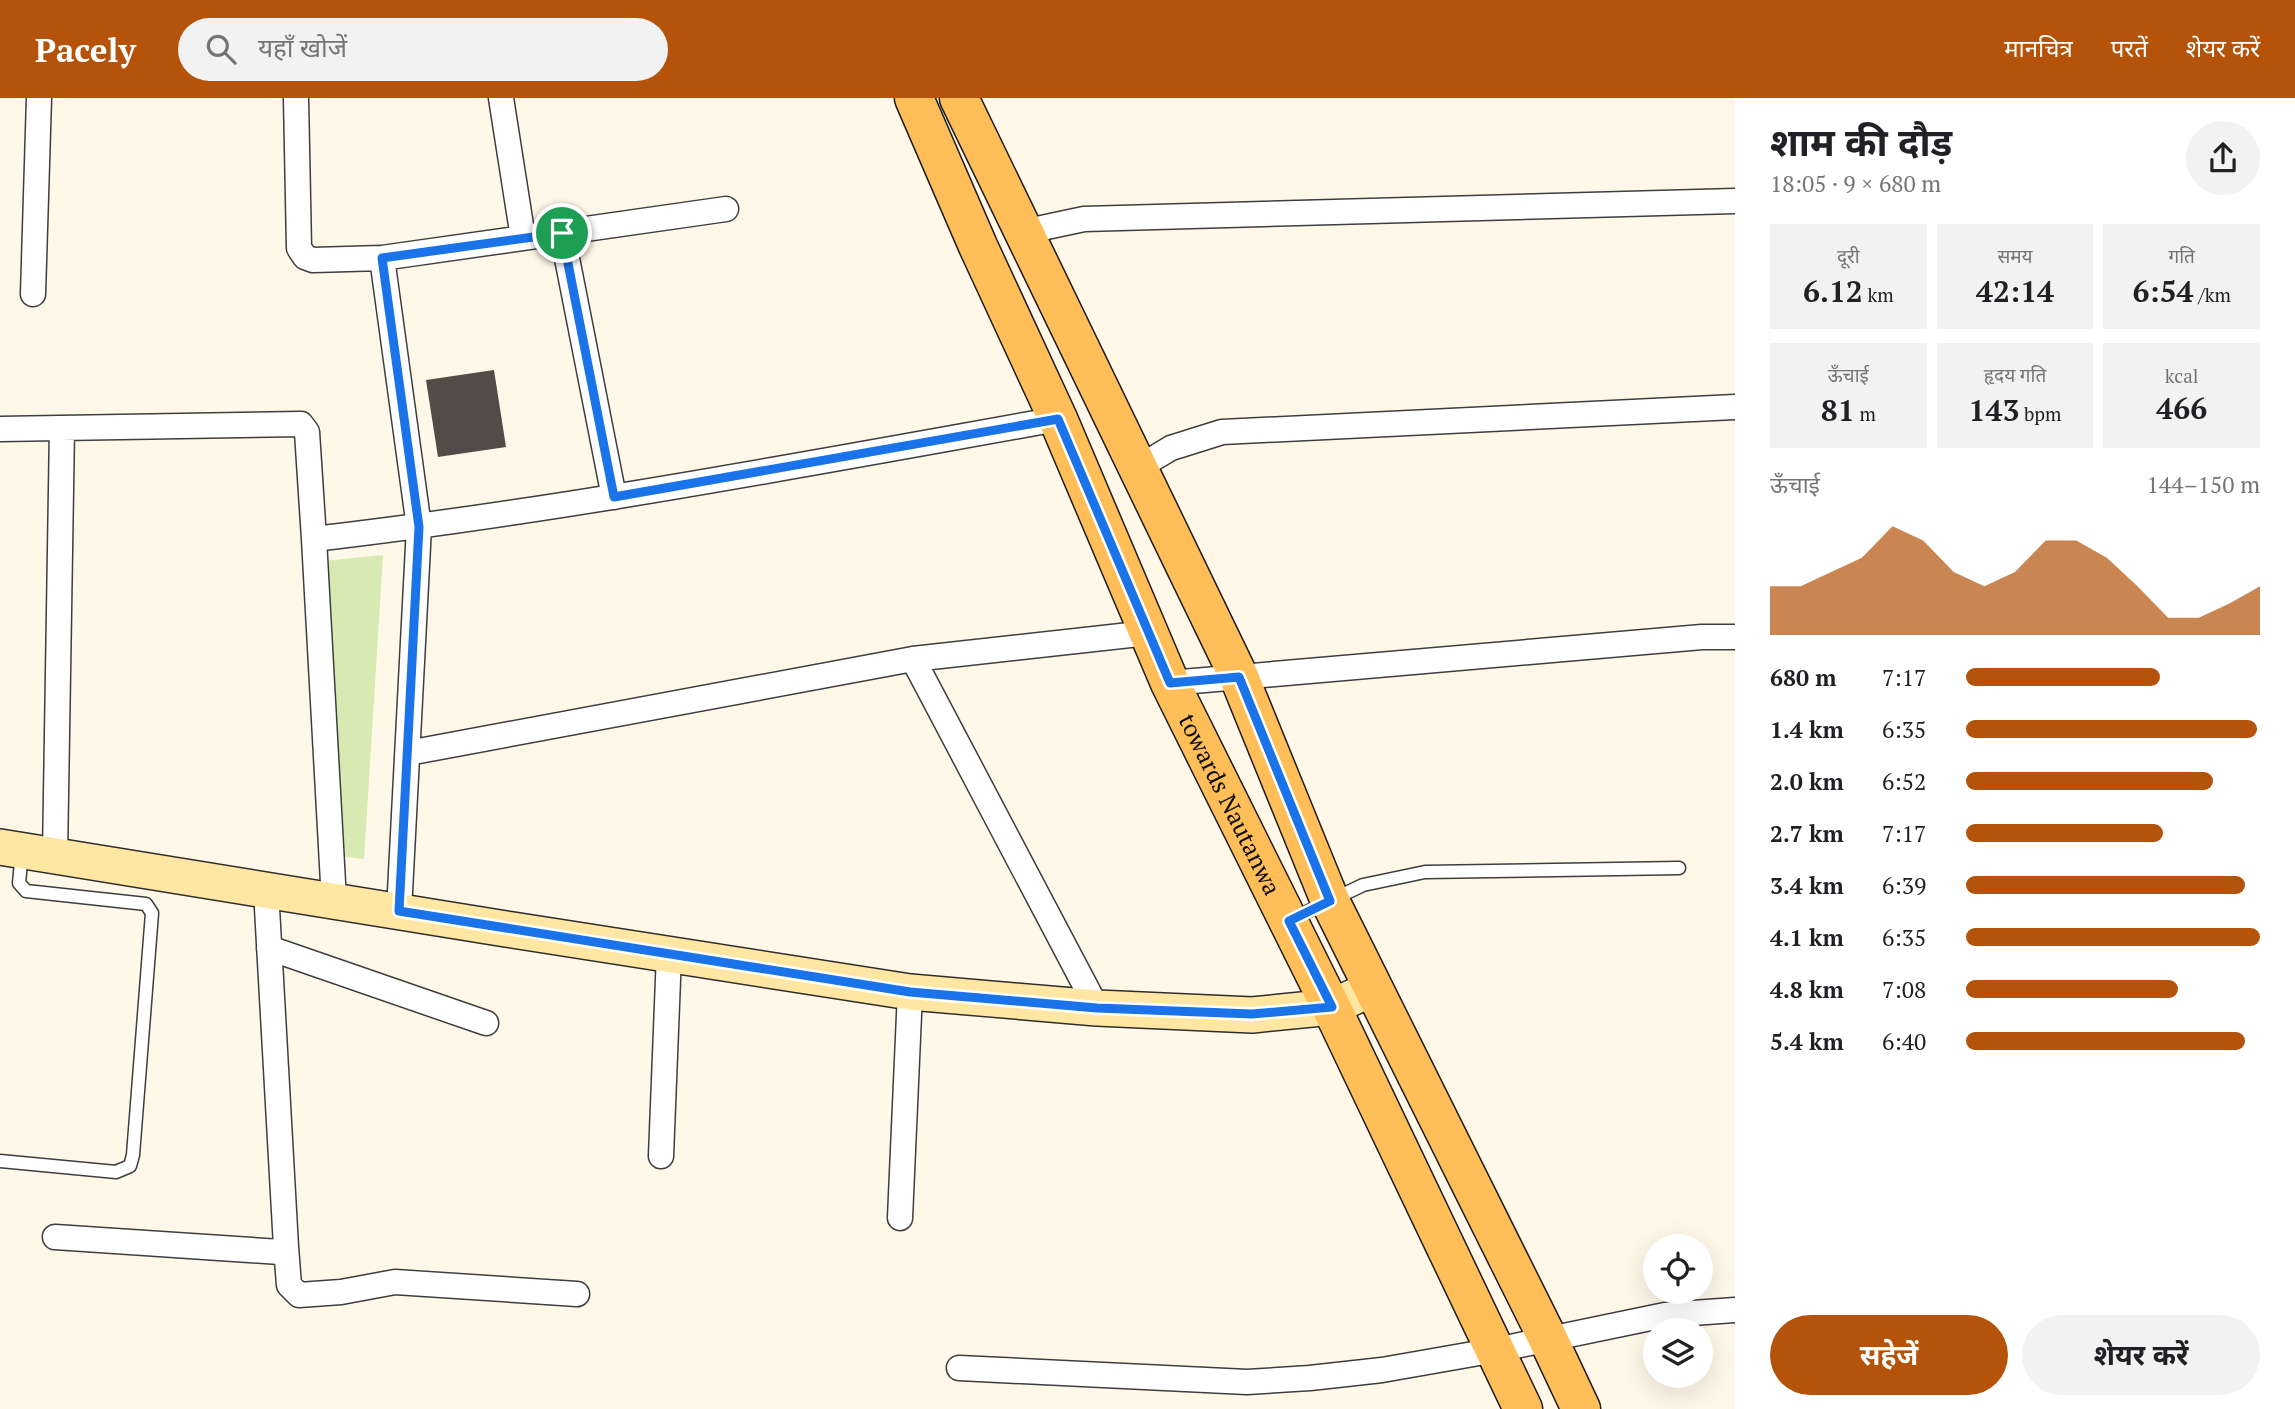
<!DOCTYPE html>
<html lang="hi">
<head>
<meta charset="utf-8">
<style>
  :root { --surface:#fff; --page:#f2f2f2; --text:#202124; --muted:#757577; --accent:#b45309 }
  body { margin:0; font-family:"PT Serif","Noto Sans Devanagari",serif; background:var(--page); color:var(--text); height:100vh; display:flex; flex-direction:column; font-size:26px; white-space:nowrap }
  * { box-sizing:border-box; margin:0 }
  p { font-size:23px; color:var(--muted) }
  .icon { flex:none; width:38px; height:38px; fill:none; stroke:currentColor; stroke-width:2; stroke-linecap:round; stroke-linejoin:round }
  .map { position:relative; flex:1; overflow:hidden }
  .drawer { display:flex; flex-direction:column; background:var(--surface); width:560px }
  .drawer>* { flex:none }
  .buttons { position:absolute; left:1643px; top:1136px; display:grid; gap:14px }
  .buttons a { display:grid; place-items:center; width:70px; height:70px; border-radius:50%; background:var(--surface); box-shadow:0 7px 28px #0002; font-size:35px }
  .pin { position:absolute; display:grid; place-items:center; width:60px; height:60px; color:#fff; margin:-30px; border:4px solid #fff; border-radius:50%; box-shadow:0 2px 7px #0007 }
  .round { display:grid; place-items:center; flex:none; width:74px; height:74px; border-radius:37px; background:var(--page) }
  .overview { display:flex; align-items:center; justify-content:space-between; height:119px; padding:0 35px }
  h1 { font-size:38px; font-weight:700; line-height:52px }
  .stats { display:grid; grid-template-columns:repeat(3,1fr); gap:10px; height:119px; padding:7px 35px }
  .stats div { display:grid; align-content:center; border-radius:0px; background:var(--page); text-align:center }
  .stats b { font-size:30px; font-weight:700 }
  .stats small { font-size:19px; font-weight:400 }
  .stats p { font-size:19px }
  .chart { height:196px; padding:14px 35px }
  .chart p { display:flex; justify-content:space-between }
  .chart svg { width:100%; height:126px; margin-top:7px; fill:var(--accent); opacity:.7 }
  .primary-button { display:flex; gap:14px; margin-top:auto; padding:14px 35px }
  .primary-button a { flex:1; height:80px; border-radius:42px; background:var(--accent); color:#fff; font-size:28px; font-weight:700; line-height:80px; text-align:center }
  .primary-button a+a { background:var(--page); color:var(--text) }
  ul { padding:0 35px; list-style:none; font-size:23px }
  li { display:grid; grid-template-columns:112px 84px 1fr; align-items:center; height:52px }
  li i { height:18px; border-radius:9px; background:var(--accent) }
  header { display:flex; align-items:center; gap:42px; box-sizing:border-box; height:98px; padding:0 35px; background:var(--accent); color:#fff }
  header strong { font-size:33px }
  nav { display:flex; gap:38px; margin-inline-start:auto; font-size:24px }
  .search { width:490px; height:63px; background:var(--page); display:flex; align-items:center; gap:18px; box-sizing:border-box; padding:0 24px; border-radius:38px; color:var(--muted); font-size:26px }
  main { display:flex; flex:1; min-height:0 }
  .map>svg:first-child { display:block }
  .green { fill:#d7eab1 }
  .building { fill:#544a47 }
  .lines { fill:none; stroke-linecap:round; stroke-linejoin:round }
  .lane-casing { stroke:#3e3e3e; stroke-width:15 }
  .street-casing { stroke:#3e3e3e; stroke-width:27 }
  .secondary-casing { stroke:#2d2d2d; stroke-width:38 }
  .primary-casing { stroke:#1c1c1c; stroke-width:41 }
  .lane { stroke:#fff; stroke-width:12 }
  .street { stroke:#fff; stroke-width:24 }
  .secondary { stroke:#ffe7a3; stroke-width:35 }
  .primary { stroke:#ffbe58; stroke-width:38 }
  .route-casing { stroke:#fff; stroke-width:14 }
  .route { stroke:#1a73e8; stroke-width:9 }
  .labels { text-anchor:middle; dominant-baseline:central; stroke-width:7; stroke-linejoin:round; paint-order:stroke }
  .street-label { font-size:24px; fill:#0b0b0b; stroke:#fff }
</style>
</head>
<body>
<header>
<strong>Pacely</strong>
<div class="search"><svg class="icon" aria-label="search" viewBox="0 0 24 24"><circle cx="10" cy="10" r="6"/><path d="M15 15l6 6"/></svg>यहाँ खोजें</div>
<nav><a>मानचित्र</a><a>परतें</a><a>शेयर करें</a></nav>
</header>
<main>
<div class="map">
<svg width="1735" height="1311" viewBox="0 0 1735 1311">
  <rect width="100%" height="100%" fill="#fff7e8"/>
  <path class="green" d="M383 457 364 761 326 757 314 464Z"/>
  <path class="building" d="M494 272 506 349 438 359 426 282Z"/>
  <g class="lines">
    <defs>
      <path id="lane" d="M1292 821 1363 787 1425 774 1679 770
        M0 1063 116 1074 130 1068 133 1057 152 815 146 806 26 793 19 785 22 754"/>
      <path id="street" d="M296 0 299 150 305 159 313 162 382 160 726 111
        M501 0 523 140
        M1023 134 1084 121 1735 103
        M562 135 614 399
        M382 160 419 429 399 813
        M33 196 39 0
        M0 331 301 326 307 334 314 441C564 412 811 365 1058 321
        M1136 371 1171 350 1222 334 1735 309
        M314 441 334 803
        M913 561 1097 910
        M1170 585 1702 539H1735
        M408 655 913 561 1148 535
        M55 758 62 330
        M269 850 486 925
        M661 1058 669 856
        M900 1120 910 894
        M55 1139 280 1154 286 1149 266 792
        M286 1149 289 1187 299 1197 341 1194 395 1184 577 1196
        M959 1270 1247 1284 1310 1280 1382 1272 1496 1252 1665 1217 1735 1212"/>
      <path id="secondary" d="M0 749 506 831 910 894 1097 910 1252 917 1332 909 1373 890"/>
      <g id="primary">
        <path id="s1" d="M914 0 978 148 1058 321 1170 585 1336 919 1523 1311"/>
        <path d="M959 0 1239 579 1330 803 1548 1241 1581 1311"/>
      </g>
    </defs>
    <use href="#lane" class="lane-casing"/>
    <use href="#street" class="street-casing"/>
    <use href="#secondary" class="secondary-casing"/>
    <use href="#primary" class="primary-casing"/>
    <use href="#lane" class="lane"/>
    <use href="#street" class="street"/>
    <use href="#secondary" class="secondary"/>
    <use href="#primary" class="primary"/>
  </g>
  <g class="lines">
    <defs>
      <path id="route" d="M562 135 614 399 1058 321 1170 585 1239 579 1330 803 1289 823 1332 909 1252 916 1097 910 910 894 399 813 419 429 382 160Z"/>
    </defs>
    <use href="#route" class="route-casing"/>
    <use href="#route" class="route"/>
  </g>
  <g class="labels">
    <g class="street-label">
      <text stroke="none"><textPath href="#s1" startOffset="774">towards Nautanwa</textPath></text>
    </g>
  </g>
</svg>
<div class="buttons">
<a><svg class="icon" aria-label="locate" viewBox="0 0 24 24"><circle cx="12" cy="12" r="6"/><path d="M12 2v4M12 18v4M2 12h4M18 12h4"/></svg></a>
<a><svg class="icon" aria-label="layers" viewBox="0 0 24 24"><path d="M12 4l9 5-9 5-9-5zM3 14l9 5 9-5"/></svg></a>
</div>
<div class="pin" style="left:562px;top:135px;background:#1e9e55"><svg class="icon" aria-label="arrive" viewBox="0 0 24 24"><path d="M6 21V4h12l-3 4 3 4H6"/></svg></div>
</div>
<section class="drawer">
<div class="overview"><div><h1>शाम की दौड़</h1><p>18:05 · 9 × 680 m</p></div><a class="round"><svg class="icon" aria-label="share" viewBox="0 0 24 24"><path d="M12 15V3M7 8l5-5 5 5M5 13v7h14v-7"/></svg></a></div>
<div class="stats">
<div><p>दूरी</p><b>6.12<small> km</small></b></div>
<div><p>समय</p><b>42:14</b></div>
<div><p>गति</p><b>6:54<small> /km</small></b></div>
</div>
<div class="stats">
<div><p>ऊँचाई</p><b>81<small> m</small></b></div>
<div><p>हृदय गति</p><b>143<small> bpm</small></b></div>
<div><p>kcal</p><b>466</b></div>
</div>
<div class="chart"><p><span>ऊँचाई</span>144–150 m</p>
<svg viewBox="0 0 160 44" preserveAspectRatio="none"><path d="M0 44V27L10 27L20 22L30 17L40 6L50 11L60 22L70 27L80 22L90 11L100 11L110 17L120 27L130 38L140 38L150 33L160 27V44z"/></svg>
</div>
<ul>
<li><b>680 m</b>7:17<i style="width:66%"></i></li>
<li><b>1.4 km</b>6:35<i style="width:99%"></i></li>
<li><b>2.0 km</b>6:52<i style="width:84%"></i></li>
<li><b>2.7 km</b>7:17<i style="width:67%"></i></li>
<li><b>3.4 km</b>6:39<i style="width:95%"></i></li>
<li><b>4.1 km</b>6:35<i style="width:100%"></i></li>
<li><b>4.8 km</b>7:08<i style="width:72%"></i></li>
<li><b>5.4 km</b>6:40<i style="width:95%"></i></li>
</ul>
<div class="primary-button"><a>सहेजें</a><a>शेयर करें</a></div>
</section>
</main>
</body>
</html>
